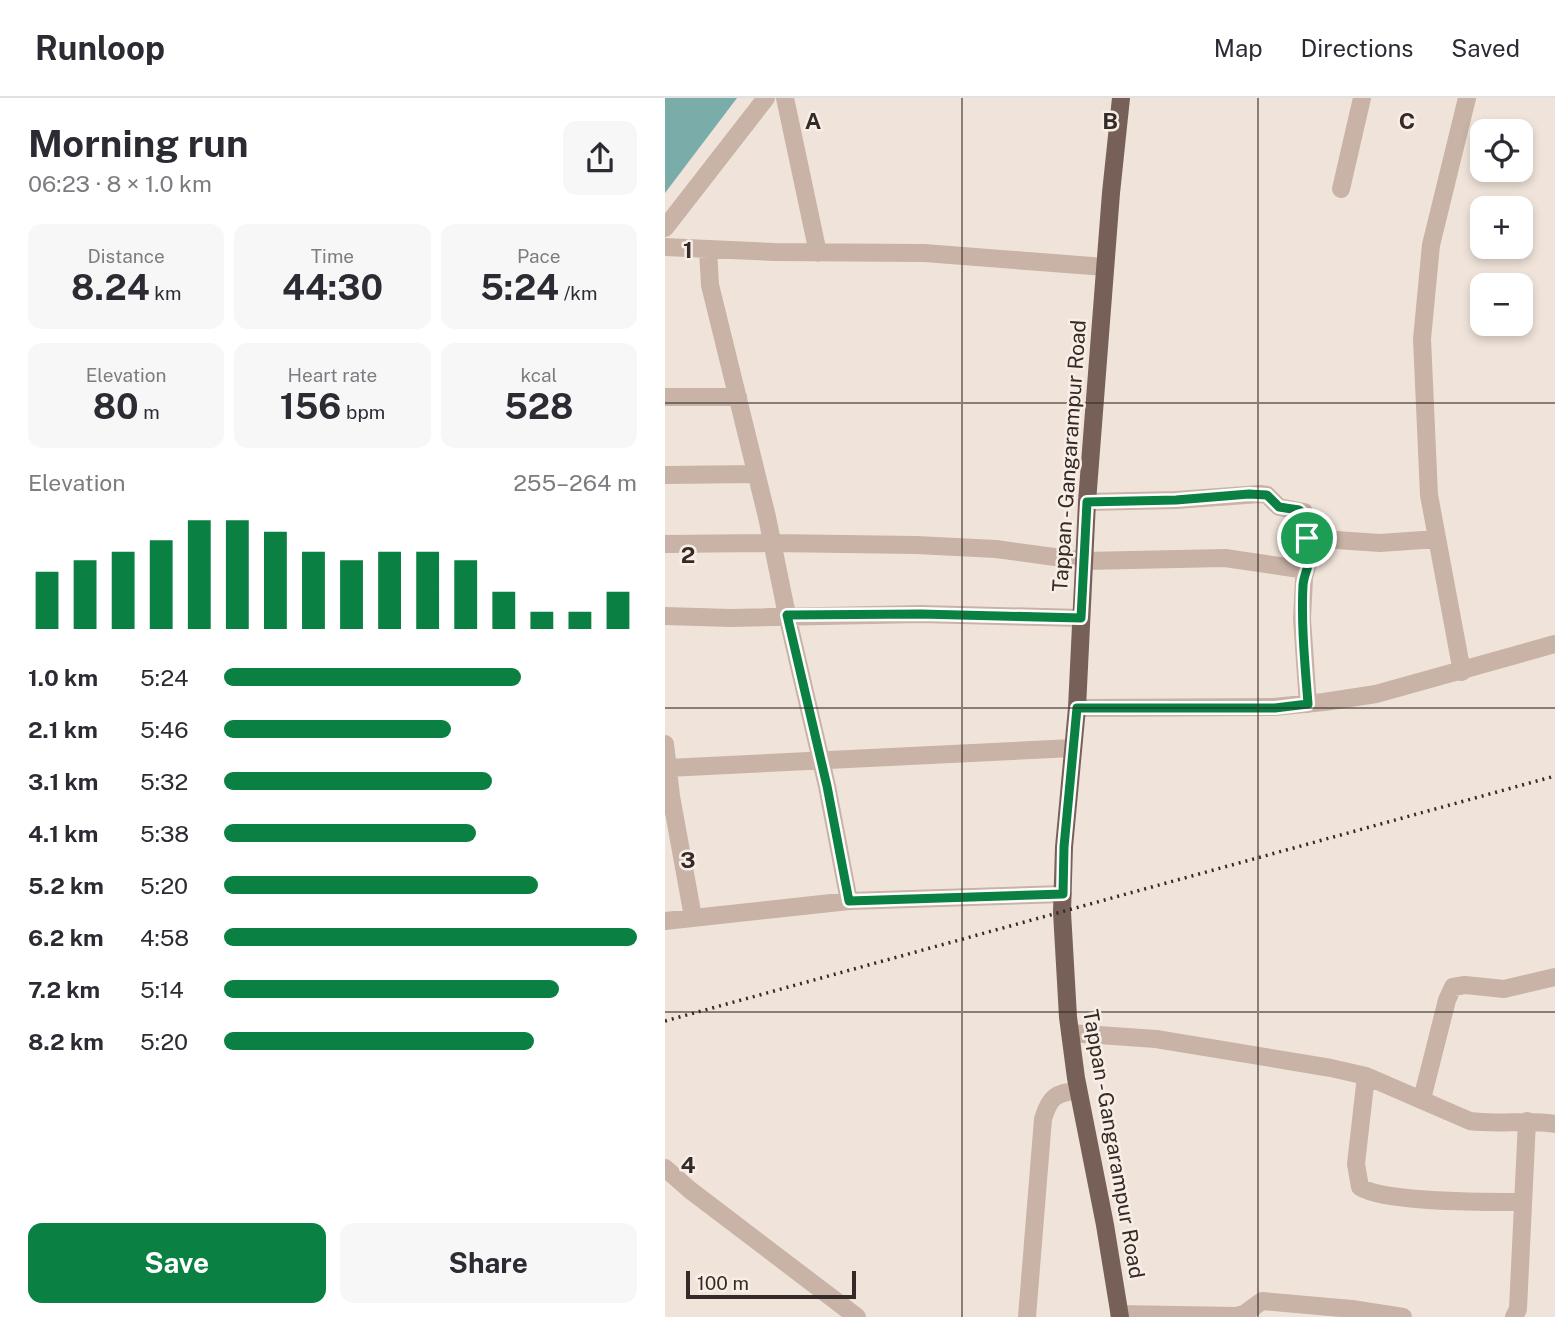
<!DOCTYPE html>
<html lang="en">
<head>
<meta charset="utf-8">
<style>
  :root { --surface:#fff; --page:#f7f7f7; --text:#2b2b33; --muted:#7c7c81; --line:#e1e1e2; --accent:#0b8043 }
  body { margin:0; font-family:"Public Sans",sans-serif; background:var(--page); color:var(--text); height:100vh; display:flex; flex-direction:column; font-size:26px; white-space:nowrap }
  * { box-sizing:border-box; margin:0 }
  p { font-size:23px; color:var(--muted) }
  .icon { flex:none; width:38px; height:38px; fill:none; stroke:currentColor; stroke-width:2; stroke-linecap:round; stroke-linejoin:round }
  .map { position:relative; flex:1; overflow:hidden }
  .panel { display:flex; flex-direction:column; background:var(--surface); width:665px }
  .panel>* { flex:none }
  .buttons { position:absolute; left:805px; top:21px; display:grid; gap:14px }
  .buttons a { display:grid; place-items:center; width:63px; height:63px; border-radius:14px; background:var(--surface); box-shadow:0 4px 10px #0003; font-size:35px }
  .scale { position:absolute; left:21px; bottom:18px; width:170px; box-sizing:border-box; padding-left:7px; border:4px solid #342a27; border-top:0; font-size:19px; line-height:24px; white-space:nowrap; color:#342a27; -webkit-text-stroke:5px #f8eee6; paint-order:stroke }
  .pin { position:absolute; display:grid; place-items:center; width:60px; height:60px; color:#fff; margin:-30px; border:4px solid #fff; border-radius:50%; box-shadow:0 2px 7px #0007 }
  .round { display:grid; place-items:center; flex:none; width:74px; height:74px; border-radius:14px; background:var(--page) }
  .summary { display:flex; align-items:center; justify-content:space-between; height:119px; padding:0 28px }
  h1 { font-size:38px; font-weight:700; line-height:52px }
  .figures { display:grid; grid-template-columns:repeat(3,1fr); gap:10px; height:119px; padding:7px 28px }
  .figures div { display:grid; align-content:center; border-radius:14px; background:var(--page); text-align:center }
  .figures b { font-size:35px; font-weight:700 }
  .figures small { font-size:19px; font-weight:400 }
  .figures p { font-size:19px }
  .chart { height:196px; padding:14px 28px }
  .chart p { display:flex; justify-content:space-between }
  .chart svg { width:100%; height:126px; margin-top:7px; stroke:var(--accent); stroke-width:6 }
  .button { display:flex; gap:14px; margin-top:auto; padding:14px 28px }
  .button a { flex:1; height:80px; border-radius:14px; background:var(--accent); color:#fff; font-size:28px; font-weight:700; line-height:80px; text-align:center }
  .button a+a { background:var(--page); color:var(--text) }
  ul { padding:0 28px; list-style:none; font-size:23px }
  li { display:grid; grid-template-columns:112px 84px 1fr; align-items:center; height:52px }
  li i { height:18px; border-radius:9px; background:var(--accent) }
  header { display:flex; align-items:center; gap:42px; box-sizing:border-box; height:98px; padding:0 35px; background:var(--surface); border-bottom:2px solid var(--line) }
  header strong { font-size:33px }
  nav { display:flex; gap:38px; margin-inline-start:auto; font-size:24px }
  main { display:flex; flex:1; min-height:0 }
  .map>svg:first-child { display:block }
  .water { fill:#7aacaa }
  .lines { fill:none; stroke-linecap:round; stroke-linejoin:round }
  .minor { stroke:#c8b3a6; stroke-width:18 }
  .major { stroke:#766058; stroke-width:18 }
  .rail { stroke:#342a27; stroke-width:3.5; stroke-dasharray:2 5; stroke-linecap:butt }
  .route-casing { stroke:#fff; stroke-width:14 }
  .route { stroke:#0b8043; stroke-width:9 }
  .grid { fill:none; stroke:#342a27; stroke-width:2; stroke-opacity:0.55 }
  .labels { text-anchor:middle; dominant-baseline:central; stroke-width:5; stroke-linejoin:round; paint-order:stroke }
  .street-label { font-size:21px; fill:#342a27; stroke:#f8eee6 }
  .grid-label { font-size:23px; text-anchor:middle; font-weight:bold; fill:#342a27; stroke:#f8eee6; stroke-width:5; stroke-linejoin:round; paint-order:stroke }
</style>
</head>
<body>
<header>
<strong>Runloop</strong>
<nav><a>Map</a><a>Directions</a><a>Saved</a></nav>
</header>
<main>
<section class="panel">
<div class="summary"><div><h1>Morning run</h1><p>06:23 · 8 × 1.0 km</p></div><a class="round"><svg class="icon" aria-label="share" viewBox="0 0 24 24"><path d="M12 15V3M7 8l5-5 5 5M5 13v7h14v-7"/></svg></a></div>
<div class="figures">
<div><p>Distance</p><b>8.24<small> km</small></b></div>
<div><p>Time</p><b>44:30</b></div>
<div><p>Pace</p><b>5:24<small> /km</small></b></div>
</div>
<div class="figures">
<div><p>Elevation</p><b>80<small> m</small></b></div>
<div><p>Heart rate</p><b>156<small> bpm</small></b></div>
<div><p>kcal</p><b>528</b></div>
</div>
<div class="chart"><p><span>Elevation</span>255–264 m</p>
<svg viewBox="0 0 160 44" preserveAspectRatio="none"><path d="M5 44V24M15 44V20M25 44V17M35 44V13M45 44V6M55 44V6M65 44V10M75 44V17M85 44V20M95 44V17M105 44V17M115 44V20M125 44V31M135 44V38M145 44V38M155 44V31"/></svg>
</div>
<ul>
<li><b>1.0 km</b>5:24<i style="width:72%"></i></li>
<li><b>2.1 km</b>5:46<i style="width:55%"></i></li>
<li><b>3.1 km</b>5:32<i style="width:65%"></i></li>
<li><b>4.1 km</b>5:38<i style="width:61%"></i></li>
<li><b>5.2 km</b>5:20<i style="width:76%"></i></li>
<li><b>6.2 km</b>4:58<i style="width:100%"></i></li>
<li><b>7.2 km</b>5:14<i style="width:81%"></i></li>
<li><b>8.2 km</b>5:20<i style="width:75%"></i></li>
</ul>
<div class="button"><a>Save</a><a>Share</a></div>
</section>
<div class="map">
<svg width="890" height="1219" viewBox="0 0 890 1219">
  <rect width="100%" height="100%" fill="#f0e4da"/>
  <path class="water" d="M0 0H72L0 95Z"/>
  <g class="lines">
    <path class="minor" d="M120 0 153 155
      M676 91 697 0
      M0 130 101 0
      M0 149 110 154 259 155 440 169
      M43 152 45 187 102 419 122 517 162 688 184 803
      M0 299H73
      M0 377 91 376
      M422 404 511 402 595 396 602 397 614 409 639 414 645 457 639 480 637 521 643 606
      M642 440 715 445 772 441
      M0 446 107 445 251 447 331 451 419 463 560 460 641 472
      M0 518 66 520 256 516 416 520
      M797 574 764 397 757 241 766 147 802 0
      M412 610 609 609 659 604 711 596 890 546
      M0 646 6 698 28 819
      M3 670 408 650
      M0 823 184 803 398 796
      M405 935 491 941 666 970 701 978 805 1023C834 1027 862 1021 890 1026
      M701 978 691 1066 695 1089C721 1105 821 1104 856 1104
      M757 1001 782 902 788 889 800 887 839 891 890 879
      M0 1070 25 1092 192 1219
      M454 1216 571 1218 579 1216 597 1203 687 1211 738 1219
      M362 1219 378 1021C385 998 390 996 413 992
      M849 1219 853 1211 862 1023"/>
    <path class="major" d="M455 1219 440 1127 411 980 403 919 397 814 399 749 412 610 422 404 446 95 456 0"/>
    <path class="rail" d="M0 923 890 678"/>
  </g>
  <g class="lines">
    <defs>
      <path id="route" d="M584 396 602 397 614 409 634 412 641 419C639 432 645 442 645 456 645 467 639 476 638 487 636 527 640 566 643 606L610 610H412L399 749 398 796 184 803 162 688 122 517 256 516 416 520 422 404 511 402Z"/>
    </defs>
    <use href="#route" class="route-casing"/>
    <use href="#route" class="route"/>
  </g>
  <path class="grid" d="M297 0V1219M593 0V1219M0 305H890M0 610H890M0 914H890"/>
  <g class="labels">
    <g class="street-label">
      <text transform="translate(404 358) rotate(-86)">Tappan - Gangarampur Road</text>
      <text transform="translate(449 1046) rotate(80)">Tappan - Gangarampur Road</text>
    </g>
  </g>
  <g class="grid-label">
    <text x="148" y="31">A</text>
    <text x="445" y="31">B</text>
    <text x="742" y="31">C</text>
    <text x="23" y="160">1</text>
    <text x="23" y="465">2</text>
    <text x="23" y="770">3</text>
    <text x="23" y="1075">4</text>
  </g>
</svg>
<div class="buttons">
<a><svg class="icon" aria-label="locate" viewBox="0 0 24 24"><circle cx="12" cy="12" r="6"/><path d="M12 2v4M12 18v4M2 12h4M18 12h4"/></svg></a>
<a>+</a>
<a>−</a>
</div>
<div class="scale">100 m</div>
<div class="pin" style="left:642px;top:440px;background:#1e9e55"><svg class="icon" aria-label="arrive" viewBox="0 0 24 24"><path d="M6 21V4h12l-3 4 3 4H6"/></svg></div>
</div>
</main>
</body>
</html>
